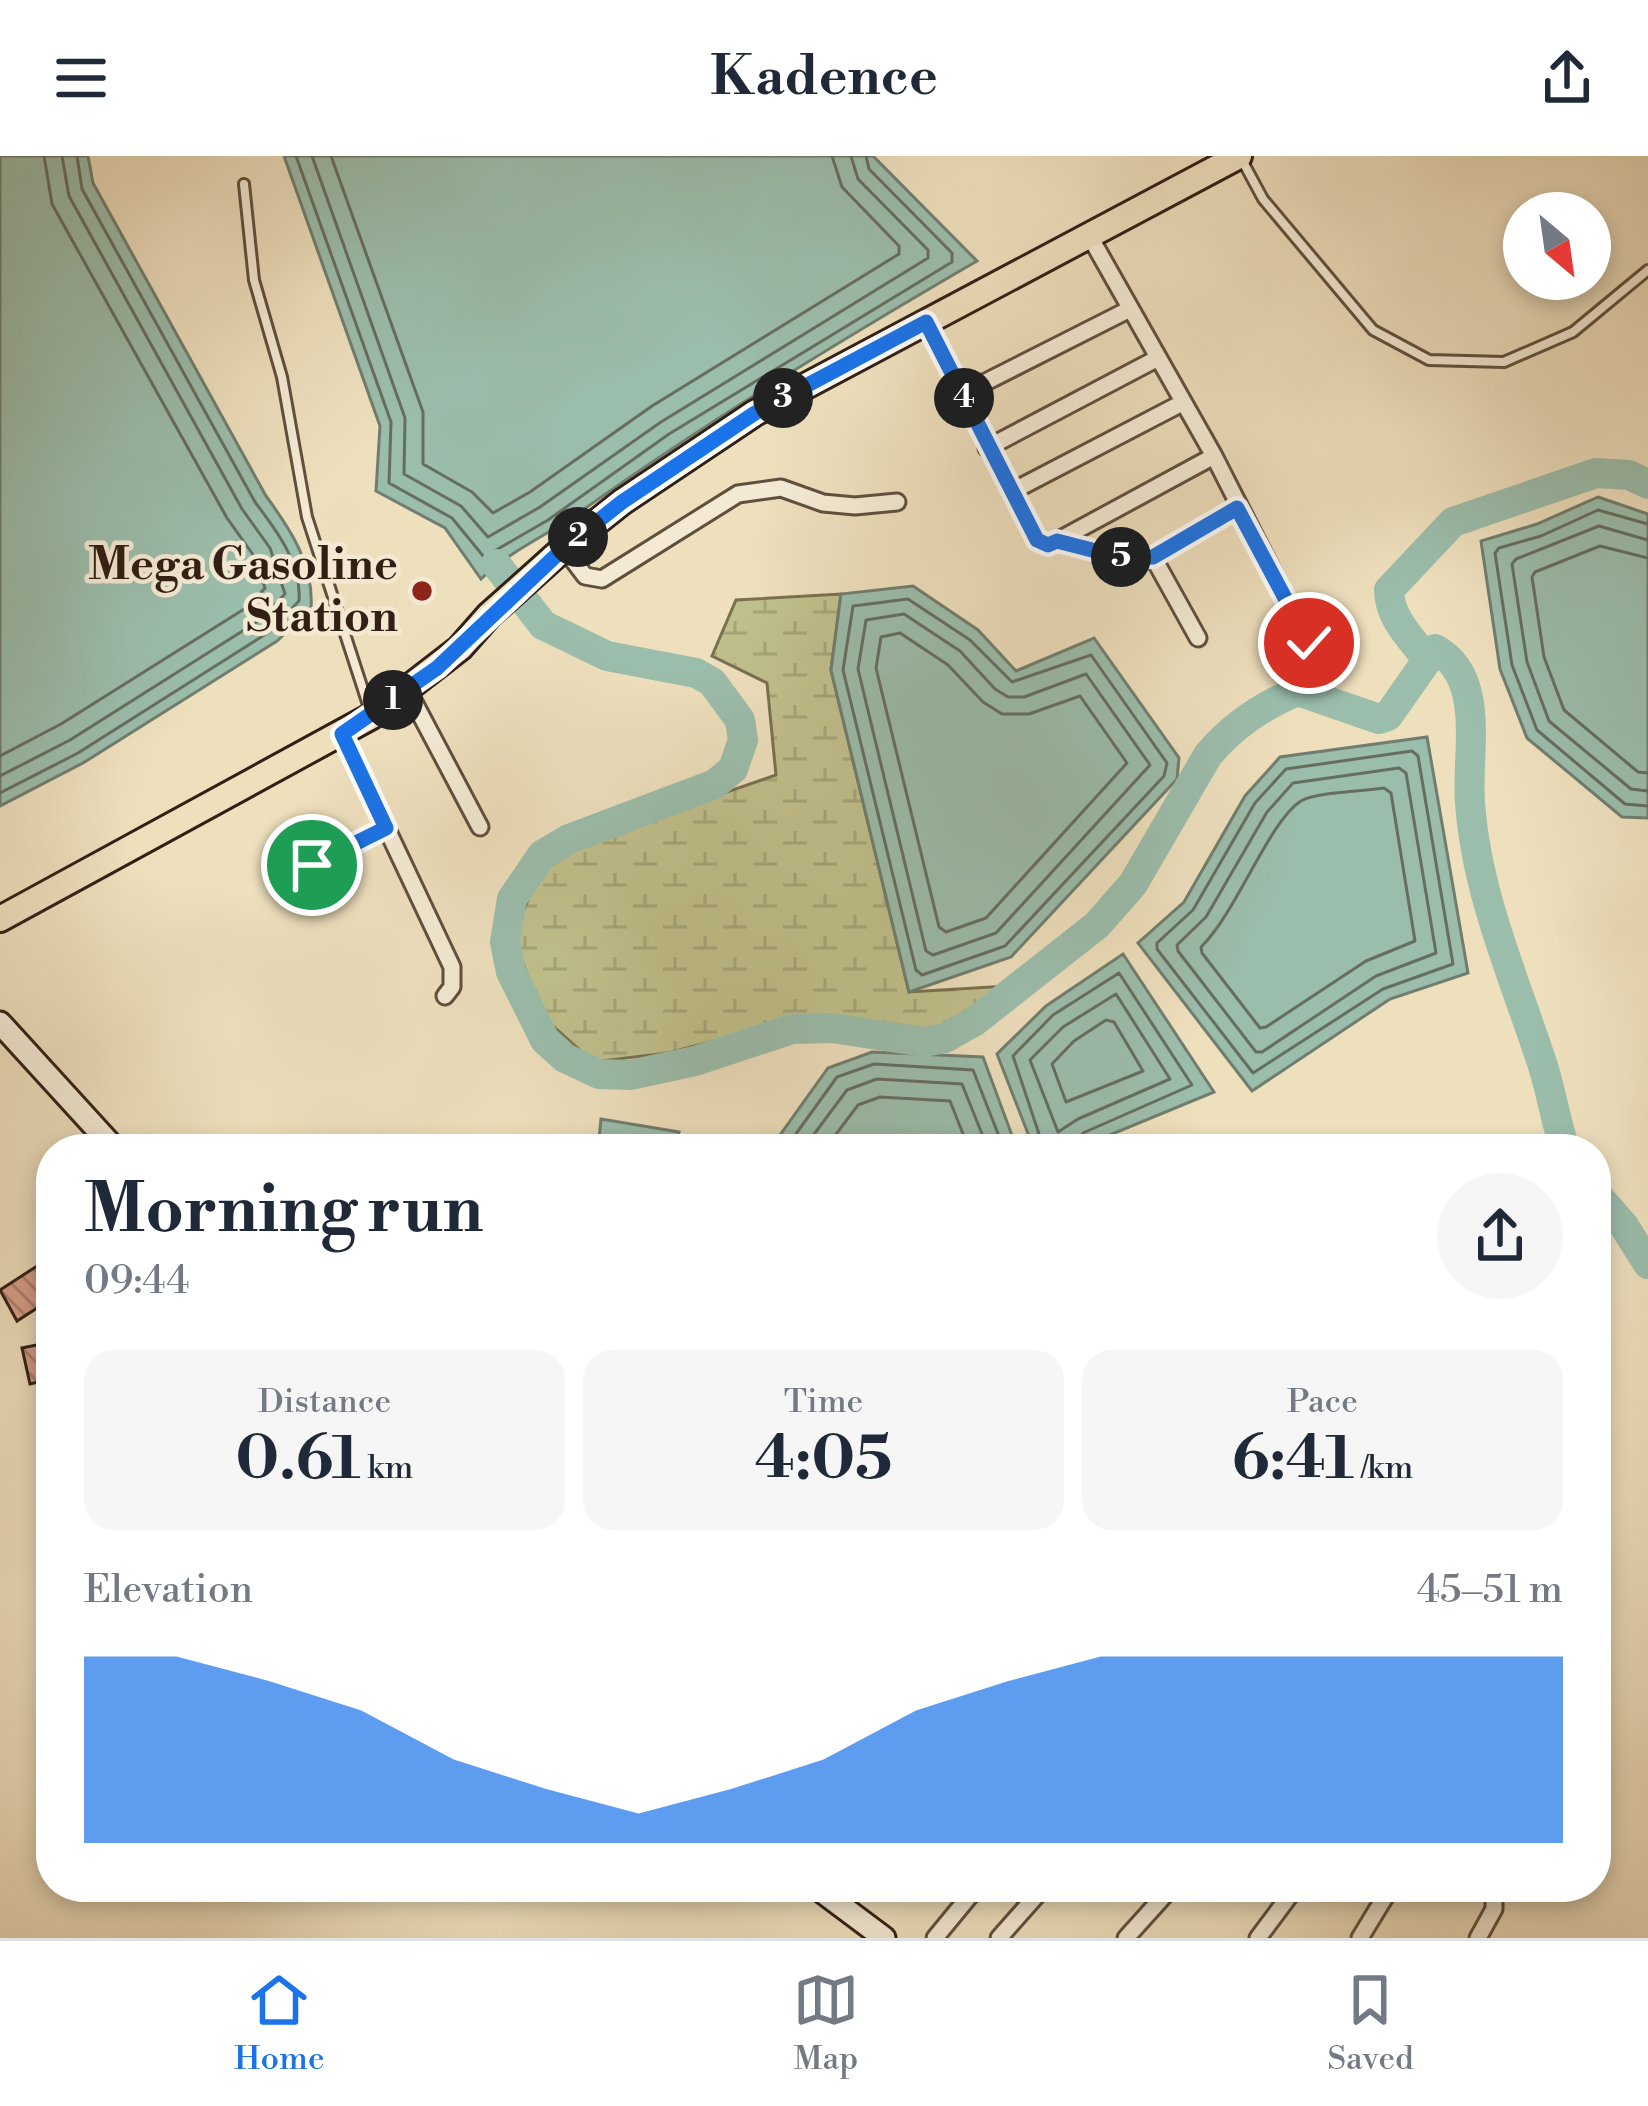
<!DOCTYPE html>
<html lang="en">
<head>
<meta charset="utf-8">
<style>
  :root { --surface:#fff; --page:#f6f6f7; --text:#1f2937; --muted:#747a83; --line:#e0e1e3; --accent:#1a73e8 }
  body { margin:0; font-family:"Libre Bodoni",serif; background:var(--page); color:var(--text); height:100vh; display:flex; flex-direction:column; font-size:45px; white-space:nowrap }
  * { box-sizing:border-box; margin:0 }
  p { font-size:39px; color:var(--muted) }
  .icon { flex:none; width:66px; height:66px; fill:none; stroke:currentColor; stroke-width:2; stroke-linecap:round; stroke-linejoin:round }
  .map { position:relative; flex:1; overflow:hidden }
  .panel { position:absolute; left:36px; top:978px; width:1575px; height:768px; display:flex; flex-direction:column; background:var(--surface); border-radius:48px; box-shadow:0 6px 18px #0003 }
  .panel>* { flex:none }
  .needle { width:78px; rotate:151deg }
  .fabs { position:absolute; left:1503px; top:36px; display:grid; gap:24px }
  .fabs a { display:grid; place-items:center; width:108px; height:108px; border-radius:50%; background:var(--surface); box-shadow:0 6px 18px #0003; font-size:60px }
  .pin { position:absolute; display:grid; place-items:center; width:102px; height:102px; color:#fff; margin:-51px; border:6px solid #fff; border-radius:50%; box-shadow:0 3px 12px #0007 }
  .km { position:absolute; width:60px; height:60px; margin:-30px; border-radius:50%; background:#222; color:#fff; font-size:33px; line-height:60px; text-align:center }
  .round { display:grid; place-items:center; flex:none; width:126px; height:126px; border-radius:63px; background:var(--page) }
  .overview { display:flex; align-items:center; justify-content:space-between; height:204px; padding:0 48px }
  h1 { font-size:66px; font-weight:700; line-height:90px }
  .figures { display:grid; grid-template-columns:repeat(3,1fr); gap:18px; height:204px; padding:12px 48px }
  .figures div { display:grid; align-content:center; border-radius:30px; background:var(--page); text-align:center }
  .figures b { font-size:60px; font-weight:700 }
  .figures small { font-size:33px; font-weight:400 }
  .figures p { font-size:33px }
  .chart { height:336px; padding:24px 48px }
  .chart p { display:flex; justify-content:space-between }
  .chart svg { width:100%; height:216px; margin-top:12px; fill:var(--accent); opacity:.7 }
  header { display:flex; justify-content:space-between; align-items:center; height:156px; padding:0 48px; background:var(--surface); font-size:54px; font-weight:700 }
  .tabs { display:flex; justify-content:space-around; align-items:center; height:168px; border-top:3px solid var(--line); background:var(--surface); font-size:33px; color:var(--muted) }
  .tabs a { display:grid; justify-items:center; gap:6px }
  .tabs .on { color:var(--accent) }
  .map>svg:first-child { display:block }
  .wetland { fill:url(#wetland-marsh); stroke:#797050; stroke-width:3 }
  .water { fill:#9bbdab; stroke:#717e6f; stroke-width:3 }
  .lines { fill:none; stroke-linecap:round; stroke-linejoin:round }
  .shore { stroke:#666e60; stroke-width:3 }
  .river { stroke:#9bbdab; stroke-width:30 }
  .building { fill:url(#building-back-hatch); stroke:#321f14; stroke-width:3 }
  .lane-casing { stroke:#614f3e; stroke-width:14 }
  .street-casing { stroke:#614f3e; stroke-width:21 }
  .secondary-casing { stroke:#321f14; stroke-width:27 }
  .primary-casing { stroke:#321f14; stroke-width:30 }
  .lane { stroke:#f4ead4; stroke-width:8 }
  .street { stroke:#f4ead4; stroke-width:15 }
  .secondary { stroke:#f4ead4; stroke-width:21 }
  .primary { stroke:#eedfbd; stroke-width:24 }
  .route-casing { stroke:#fff; stroke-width:24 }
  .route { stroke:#1a73e8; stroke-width:15 }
  .poi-dot { fill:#8f2418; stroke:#f4ead4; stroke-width:4.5 }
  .labels { text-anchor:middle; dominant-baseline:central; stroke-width:9; stroke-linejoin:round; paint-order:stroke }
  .poi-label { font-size:45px; font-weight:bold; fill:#321f14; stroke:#f4ead4; text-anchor:end }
</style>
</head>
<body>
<header><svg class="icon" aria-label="menu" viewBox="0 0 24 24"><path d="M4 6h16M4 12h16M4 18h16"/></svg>Kadence<svg class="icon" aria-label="share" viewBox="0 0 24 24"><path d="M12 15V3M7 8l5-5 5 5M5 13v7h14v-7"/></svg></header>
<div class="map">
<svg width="1648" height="1782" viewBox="0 0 1648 1782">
  <defs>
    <pattern id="wetland-marsh" width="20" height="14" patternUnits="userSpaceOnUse" patternTransform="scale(3)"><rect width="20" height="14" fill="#c0c08c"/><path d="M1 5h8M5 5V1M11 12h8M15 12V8" fill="none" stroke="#a5a578"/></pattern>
    <pattern id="building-back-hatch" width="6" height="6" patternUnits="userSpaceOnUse" patternTransform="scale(3)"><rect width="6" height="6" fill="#d8a08a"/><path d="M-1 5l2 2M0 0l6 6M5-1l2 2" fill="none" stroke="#b08270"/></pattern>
  </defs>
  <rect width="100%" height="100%" fill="#eedfbd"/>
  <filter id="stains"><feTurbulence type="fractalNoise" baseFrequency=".00167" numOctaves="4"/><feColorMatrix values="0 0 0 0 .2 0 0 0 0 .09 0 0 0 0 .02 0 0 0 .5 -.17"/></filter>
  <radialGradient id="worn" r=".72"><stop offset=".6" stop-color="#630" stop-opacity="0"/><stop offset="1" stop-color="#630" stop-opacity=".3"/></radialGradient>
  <path class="wetland" d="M841 438 831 514 909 836 1007 830 965 865 927 873 797 863 668 897 593 906 542 860 513 780 539 717 597 681 776 619 767 527 712 500 736 444Z"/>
  <path class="water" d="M0 0H88L93 27 266 340C291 374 314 409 311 452L277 485 83 607 0 650Z
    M284 0H873L977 105C841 184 708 265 580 356 548 379 509 395 481 423L445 372 376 335 380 270Z
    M1598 341 1648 358V662L1622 661 1527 582 1500 513 1481 385 1537 368Z
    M913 430 978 474 1016 515 1094 482 1179 602 1177 623 1011 801 909 836 831 514 841 438Z
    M1427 581 1468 817 1390 843 1252 935 1138 787 1184 746 1245 640 1280 601Z
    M1123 798 1214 936 1076 993H1034L997 898 1046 850Z
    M872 896 983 901 1017 993H770L828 912Z
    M601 963 679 976 673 993H598Z"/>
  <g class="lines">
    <path class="shore" d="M296 0 391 266 389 327 452 362 484 401 548 364 669 278 952 106V97L869 13 866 0
      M312 0 405 262 404 318 461 350 488 381 540 351 661 266 928 102V94L858 23 851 0
      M331 0 423 256V308L472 336 493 357 530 336 652 250 899 98V90L842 31 832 0
      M1648 368 1598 354 1541 380 1499 392 1495 397 1512 509 1537 574 1625 648 1648 650
      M1648 384 1599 370 1516 403 1512 408 1527 506 1549 565 1631 633 1648 635
      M1648 402 1600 390 1535 416 1532 421 1544 501 1564 554 1638 616 1648 617
      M908 443 970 484 1012 526 1091 499 1167 607 1164 620 1005 790 922 819 916 814 843 514 853 450Z
      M904 458 960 495 995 533 1008 541H1024L1086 518 1150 609 996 777 933 799 926 795 858 513 866 464Z
      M900 477 948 509 983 546 1002 558H1029L1080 540 1127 607 986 762 946 776 939 771 876 512 881 481Z
      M1412 595 1418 600 1453 808 1383 833 1253 917 1157 793V787L1193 754 1255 647 1286 613Z
      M0 600 61 568 249 450 265 432 254 400 227 362 52 48 44 0
      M1399 612 1406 617 1436 797 1376 820 1262 896H1256L1178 795 1177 789 1206 761 1267 656 1293 627Z
      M0 620 70 584 260 464 285 438 270 392 242 353 69 40 62 0
      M1384 632 1391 637 1415 785 1366 805 1266 871 1260 872 1202 797 1201 791C1237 756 1269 665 1301 645 1316 636 1365 635 1384 632Z
      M0 637 78 597 269 476 299 445C302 407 276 374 255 346L82 33 77 0
      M1116 838 1170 923 1078 963 1058 976 1030 904 1063 871Z
      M1106 864 1114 866 1143 915 1066 946 1052 908 1074 885Z
      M785 993 837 921 874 908 973 914 1004 993
      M803 993 847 934 877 923 962 928 988 993
      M825 993 858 949 880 941 950 945 969 993
      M1044 993 1013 900 1053 859 1119 817 1192 929 1083 977 1076 993"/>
    <path class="river" d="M496 408 543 469 607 500 696 517 712 526 740 564 743 584 733 613 715 628 569 683 542 699 512 743 505 786 511 816 545 884 565 902 599 918 630 919 695 905 792 873 832 872 924 886 945 882 975 865 1097 769 1133 728 1208 599C1233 569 1262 550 1298 535L1379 563 1388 560 1435 493C1487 521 1466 598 1470 646 1476 736 1513 819 1541 904 1551 933 1555 964 1565 993
      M1426 502C1410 481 1389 461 1389 434L1453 366 1596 317 1629 319 1648 328
      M1596 1038 1624 1070 1648 1108"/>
  </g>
  <path class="building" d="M51 1101V1143L17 1165 0 1134Z
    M51 1186V1223L30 1228 22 1192Z"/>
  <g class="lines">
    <defs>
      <path id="lane" d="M1242 4 1263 43 1373 174 1429 204 1504 206 1573 176 1648 114
        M244 28 254 124 282 221 307 361 370 555
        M312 709 385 672"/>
      <path id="street" d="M1089 79 1214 300 1309 487
        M927 166 1037 384 1047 389 1057 385 1123 402 1153 401 1198 482
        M962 238 1130 153
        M987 292 1158 202
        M1011 336 1182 247
        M1057 385 1214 300
        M564 392 585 420 602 423 738 338 781 332 823 347 855 350 897 346
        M1153 401 1237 353
        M407 533 480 671
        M342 578 452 811V831L445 840
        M935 1782 977 1731
        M999 1782 1044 1731
        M1126 1782 1172 1731
        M1258 1782 1296 1731
        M1360 1782 1391 1731
        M1478 1782 1494 1753V1743L1485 1731"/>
      <path id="secondary" d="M0 867 115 993
        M816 1731 884 1782"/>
      <path id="primary" d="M0 763 372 560 460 492 489 459 564 392 622 346 755 257 1239 0"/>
    </defs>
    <use href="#lane" class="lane-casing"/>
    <use href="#street" class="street-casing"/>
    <use href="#secondary" class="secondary-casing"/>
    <use href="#primary" class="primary-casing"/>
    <use href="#lane" class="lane"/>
    <use href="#street" class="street"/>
    <use href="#secondary" class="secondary"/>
    <use href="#primary" class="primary"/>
  </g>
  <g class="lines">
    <defs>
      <path id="route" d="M312 709 386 672 342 578 437 512 564 392 622 346 755 257 926 166 1037 384 1048 389 1057 385 1123 402 1153 401 1237 352 1309 487"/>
    </defs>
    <use href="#route" class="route-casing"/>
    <use href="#route" class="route"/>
  </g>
  <circle class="poi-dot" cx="422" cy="435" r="12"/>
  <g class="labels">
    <g class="poi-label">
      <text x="398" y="409">Mega Gasoline<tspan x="398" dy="52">Station</tspan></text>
    </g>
  </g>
  <rect width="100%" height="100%" filter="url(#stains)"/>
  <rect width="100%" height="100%" fill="url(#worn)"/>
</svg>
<div class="fabs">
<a><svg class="needle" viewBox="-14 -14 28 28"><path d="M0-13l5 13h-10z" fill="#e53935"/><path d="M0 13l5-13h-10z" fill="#747a83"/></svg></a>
</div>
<div class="pin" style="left:312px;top:709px;background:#1e9e55"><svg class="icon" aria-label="arrive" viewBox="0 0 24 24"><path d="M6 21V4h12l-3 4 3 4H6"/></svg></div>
<div class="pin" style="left:1309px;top:487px;background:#d93025"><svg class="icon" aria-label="check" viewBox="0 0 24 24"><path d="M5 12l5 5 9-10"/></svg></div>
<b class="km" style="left:393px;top:544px">1</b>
<b class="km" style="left:578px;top:381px">2</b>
<b class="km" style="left:783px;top:242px">3</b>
<b class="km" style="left:964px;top:242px">4</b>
<b class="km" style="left:1121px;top:401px">5</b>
<section class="panel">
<div class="overview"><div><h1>Morning run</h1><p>09:44</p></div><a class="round"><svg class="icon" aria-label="share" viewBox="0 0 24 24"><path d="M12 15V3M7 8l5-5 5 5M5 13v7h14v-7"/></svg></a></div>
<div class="figures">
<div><p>Distance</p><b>0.61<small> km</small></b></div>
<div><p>Time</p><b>4:05</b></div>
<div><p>Pace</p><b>6:41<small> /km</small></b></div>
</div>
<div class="chart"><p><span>Elevation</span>45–51 m</p>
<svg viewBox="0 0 160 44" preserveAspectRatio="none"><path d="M0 44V6L10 6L20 11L30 17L40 27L50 33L60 38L70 33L80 27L90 17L100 11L110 6L120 6L130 6L140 6L150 6L160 6V44z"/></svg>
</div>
</section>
</div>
<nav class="tabs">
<a class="on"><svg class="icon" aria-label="home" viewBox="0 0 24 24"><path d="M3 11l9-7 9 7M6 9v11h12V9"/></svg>Home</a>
<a><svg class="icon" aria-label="map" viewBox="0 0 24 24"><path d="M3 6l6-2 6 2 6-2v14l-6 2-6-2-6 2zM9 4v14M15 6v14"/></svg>Map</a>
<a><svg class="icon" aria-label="saved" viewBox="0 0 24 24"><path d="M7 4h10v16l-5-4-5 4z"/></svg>Saved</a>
</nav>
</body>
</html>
